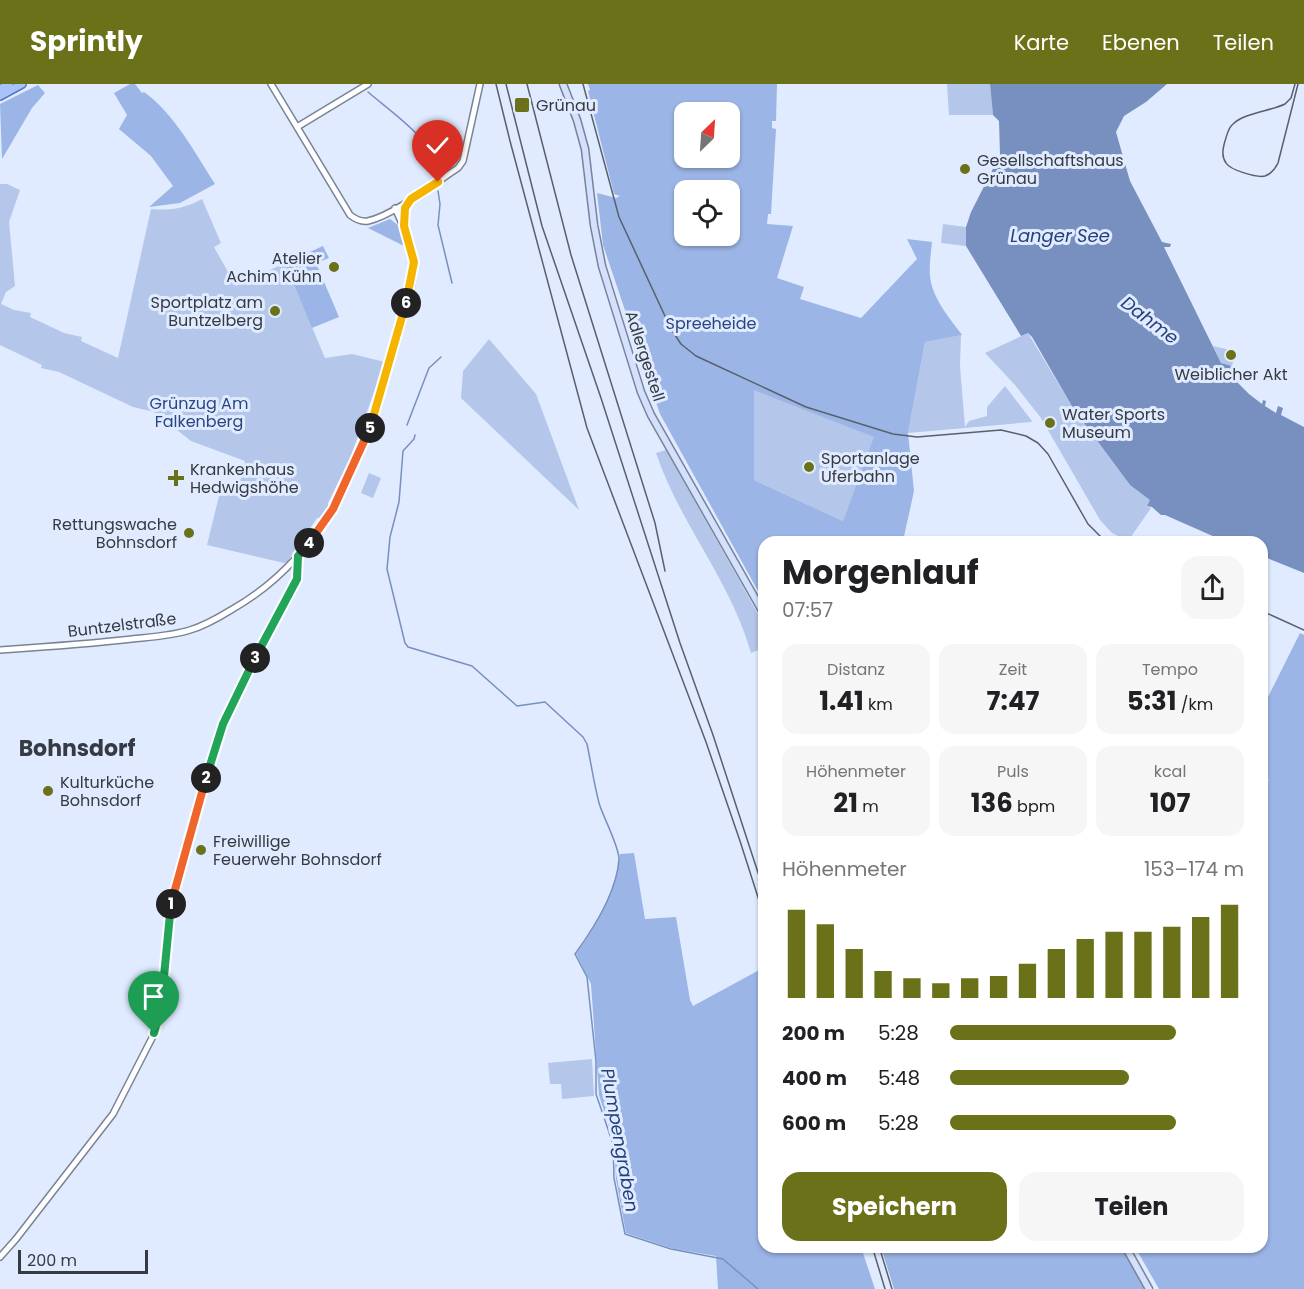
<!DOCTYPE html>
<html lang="de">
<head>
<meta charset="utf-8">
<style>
  :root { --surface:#fff; --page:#f6f6f6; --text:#202124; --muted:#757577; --accent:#6b7118 }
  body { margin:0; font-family:Poppins,sans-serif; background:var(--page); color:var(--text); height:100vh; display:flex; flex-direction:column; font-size:22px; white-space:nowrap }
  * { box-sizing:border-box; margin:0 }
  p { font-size:20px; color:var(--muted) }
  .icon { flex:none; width:33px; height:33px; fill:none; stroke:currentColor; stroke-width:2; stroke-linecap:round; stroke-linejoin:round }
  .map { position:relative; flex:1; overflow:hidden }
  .panel { position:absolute; left:758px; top:452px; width:510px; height:717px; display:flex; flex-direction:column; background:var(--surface); border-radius:18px; box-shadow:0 2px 4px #0004 }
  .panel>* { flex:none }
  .needle { width:39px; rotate:25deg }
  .fabs { position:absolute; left:674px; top:18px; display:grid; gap:12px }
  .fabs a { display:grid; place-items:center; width:66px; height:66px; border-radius:12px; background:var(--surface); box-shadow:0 2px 4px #0004; font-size:30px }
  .scale { position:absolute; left:18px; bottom:15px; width:130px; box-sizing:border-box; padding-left:6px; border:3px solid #363a42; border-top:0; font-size:16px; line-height:21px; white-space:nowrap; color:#363a42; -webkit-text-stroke:4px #e0ebff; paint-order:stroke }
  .pin { position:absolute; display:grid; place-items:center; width:51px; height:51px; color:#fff; margin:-62px -26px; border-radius:50% 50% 50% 0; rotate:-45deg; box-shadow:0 0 6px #0007 }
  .pin .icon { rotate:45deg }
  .km { position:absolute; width:30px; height:30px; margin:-15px; border-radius:50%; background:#222; color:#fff; font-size:16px; line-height:30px; text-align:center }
  .round { display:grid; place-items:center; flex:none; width:63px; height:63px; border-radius:18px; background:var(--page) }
  .headline { display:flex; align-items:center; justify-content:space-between; height:102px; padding:0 24px }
  h1 { font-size:33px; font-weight:700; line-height:45px }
  .metrics { display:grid; grid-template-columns:repeat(3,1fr); gap:9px; height:102px; padding:6px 24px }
  .metrics div { display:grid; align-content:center; border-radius:15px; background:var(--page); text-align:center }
  .metrics b { font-size:26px; font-weight:700 }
  .metrics small { font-size:16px; font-weight:400 }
  .metrics p { font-size:16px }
  .chart { height:168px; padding:12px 24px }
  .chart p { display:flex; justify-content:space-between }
  .chart svg { width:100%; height:108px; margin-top:6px; stroke:var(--accent); stroke-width:6 }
  .cta { display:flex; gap:12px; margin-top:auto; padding:12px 24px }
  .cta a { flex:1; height:69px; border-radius:18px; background:var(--accent); color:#fff; font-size:24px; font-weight:700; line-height:69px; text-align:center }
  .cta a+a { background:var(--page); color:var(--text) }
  ul { padding:0 24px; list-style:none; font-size:20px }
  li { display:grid; grid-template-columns:96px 72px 1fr; align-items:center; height:45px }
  li i { height:15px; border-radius:8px; background:var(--accent) }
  header { display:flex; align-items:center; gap:36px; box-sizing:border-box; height:84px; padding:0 30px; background:var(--accent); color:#fff }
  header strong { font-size:28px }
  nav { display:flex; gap:33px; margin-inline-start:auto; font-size:21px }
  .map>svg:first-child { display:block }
  .green { fill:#b4c6e9 }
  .forest { fill:#9bb5e6; fill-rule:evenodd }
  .water { fill:#7790bf }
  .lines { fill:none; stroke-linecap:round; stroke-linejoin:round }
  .stream { stroke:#7790bf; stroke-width:1.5 }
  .tertiary-casing { stroke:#7a8395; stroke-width:8 }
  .secondary-casing { stroke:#7a8395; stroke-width:9 }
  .primary-casing { stroke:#5a79ba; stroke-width:10 }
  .tertiary { stroke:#fff; stroke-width:5 }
  .secondary { stroke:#d3e1fe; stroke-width:6 }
  .primary { stroke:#a7c3fc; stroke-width:7 }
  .tram { stroke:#5a606b; stroke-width:1.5 }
  .rail { stroke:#5a606b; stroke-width:1.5 }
  .split-1-casing { stroke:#fff; stroke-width:12 }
  .split-2-casing { stroke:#fff; stroke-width:12 }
  .split-3-casing { stroke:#fff; stroke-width:12 }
  .split-4-casing { stroke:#fff; stroke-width:12 }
  .split-5-casing { stroke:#fff; stroke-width:12 }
  .split-6-casing { stroke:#fff; stroke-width:12 }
  .split-7-casing { stroke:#fff; stroke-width:12 }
  .split-1 { stroke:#22a559; stroke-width:8 }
  .split-2 { stroke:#f0652b; stroke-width:8 }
  .split-3 { stroke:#22a559; stroke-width:8 }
  .split-4 { stroke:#22a559; stroke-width:8 }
  .split-5 { stroke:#f0652b; stroke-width:8 }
  .split-6 { stroke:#f5b400; stroke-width:8 }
  .split-7 { stroke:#f5b400; stroke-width:8 }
  .poi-dot { fill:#6b7118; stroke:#e0ebff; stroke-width:2 }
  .labels { text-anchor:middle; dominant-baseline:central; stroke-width:6; stroke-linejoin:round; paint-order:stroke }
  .poi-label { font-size:16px; fill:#363a42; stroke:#e0ebff; text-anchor:start }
  .park-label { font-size:16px; fill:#2a4682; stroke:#e0ebff }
  .street-label { font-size:16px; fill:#363a42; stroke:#e0ebff }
  .water-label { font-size:18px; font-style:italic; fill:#25417c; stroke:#e0ebff }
  .district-label { font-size:22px; font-weight:bold; fill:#363a42; stroke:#e0ebff }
</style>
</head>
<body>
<header>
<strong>Sprintly</strong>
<nav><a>Karte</a><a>Ebenen</a><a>Teilen</a></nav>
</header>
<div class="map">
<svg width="1304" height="1205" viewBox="0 0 1304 1205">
  <rect width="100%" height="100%" fill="#e0ebff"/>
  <path class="green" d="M947 0H990L993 31H949Z
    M0 100H7L20 106 9 138 15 202 6 208 1 220 14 226 31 229 30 233 64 249 82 253 81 257 118 274 151 125C170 127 186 124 202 115L221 159 214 163 236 202 285 179 325 274 352 270 385 278 350 374 328 419V424L319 434H317L287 478 284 479 207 461 220 408 237 410 245 377 191 357 154 328 133 323 59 288 41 284 42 281 0 261Z
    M943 140 966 143V162L941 159Z
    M1028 249 1073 324 1130 401 1151 416 1147 422 1151 424 1128 457 1112 449 1100 436 1041 334 1015 301 985 269Z
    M961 251 960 282 965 343 969 337 987 332V323L1005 302 1032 337 1031 338 908 349 925 258Z
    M489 255 536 310 579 426 461 314 463 287Z
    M1213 262 1235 267 1232 282 1221 279Z
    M754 305 875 353 843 437 754 396Z
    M666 366 763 539V564L751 569C731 497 680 440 656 369Z
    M369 389 381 394 373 414 361 409Z
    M592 975 594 1012 562 1015 561 1000H550L548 979Z"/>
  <path class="forest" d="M130 0H135L142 9 144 8C174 29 195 69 215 100L180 119 149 123 173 102 151 72 119 45 127 31 114 9Z
    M588 0H777L776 37H772V44L776 45 771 130H768L767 140 793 142 777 194 804 203 800 215 861 234 917 175 907 155 932 158C931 169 929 181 930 192 932 214 949 233 962 251L925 258 908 349 914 407 903 457 764 458 763 516 660 330 603 161 597 109 616 114 620 112 614 110 588 7 590 6ZM684 28H729V74H684ZM684 106H729V152H684ZM754 306 874 353 843 437 754 396Z
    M38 1 45 9 32 24 2 75 0 20Z
    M390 135 399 142 406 163 368 144Z
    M323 162 329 174 316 179 339 233 312 244 285 179Z
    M1300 549 1304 551V1205H1159L1135 1163 1262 1162V702L1269 696 1262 686V620L1266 617Z
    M634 769 645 835 676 833 690 916 693 922 763 884 764 1162 861 1163 875 1205H718L716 1172 674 1165 626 1149 616 1095 614 1058 599 1011 591 900 576 870C597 841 616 807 620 770Z
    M881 1163H1121L1146 1205H894Z"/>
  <path class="water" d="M990 0H1167L1146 18 1124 32 1116 48 1130 97 1162 158 1171 160 1170 163H1164L1221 279 1232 282 1230 289H1228L1249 310 1262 320 1263 316 1266 317 1265 322 1276 329 1278 322 1283 324 1281 331 1304 343V489L1262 472V458L1224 457 1165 431H1161L1152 423 1147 422 1150 416 1130 401 1073 324 1032 253 1028 249 1021 252 966 162V143L971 128 1000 71 999 37 993 31Z"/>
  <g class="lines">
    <path class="stream" d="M368 8C391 28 437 58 439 90
      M438 107 440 120 438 141 452 199
      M407 341 429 284 441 273
      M415 351 414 355 403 367 399 418 390 453 387 485 405 559 408 563 472 582 517 622 545 618 583 653 587 660C591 679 594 700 599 719 603 733 619 762 619 775 617 808 594 844 575 870L587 893 596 977V1010L613 1060 614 1094 625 1150 671 1165 723 1175 758 1205"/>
    <defs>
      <path id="tertiary" d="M271 0 350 131C355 135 361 138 368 137 394 131 435 99 458 84L463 77 480 0
        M297 43 368 0
        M404 138 403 131 408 119
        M0 566C44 563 88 560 132 555 151 553 171 552 190 546 204 542 218 534 231 526 323 474 359 383 388 286 395 260 417 201 413 175 410 157 403 141 395 124
        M0 1173 16 1155 113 1030 152 954 160 931 170 824 174 804 223 640 285 515 298 493 297 476"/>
      <path id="secondary" d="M563 0 577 36 585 65 594 141 602 182 641 308 651 331 764 530
        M1125 1162 1149 1205"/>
      <path id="primary" d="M0 5 9 0
        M0 12 22 0"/>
    </defs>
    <use href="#tertiary" class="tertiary-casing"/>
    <use href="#secondary" class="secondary-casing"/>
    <use href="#primary" class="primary-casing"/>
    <use href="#tertiary" class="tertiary"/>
    <use href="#secondary" class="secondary"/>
    <use href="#primary" class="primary"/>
    <path class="tram" d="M506 0 542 142 601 314 680 559 713 651 764 807
      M527 0 571 171 655 439 665 487
      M583 0 619 133 671 245 681 260 696 272 806 323 893 350 917 353 1001 346 1026 352 1038 359 1048 370 1088 440 1106 458
      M1295 0 1291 14 1285 20C1271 27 1244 29 1233 40 1228 44 1227 51 1225 57 1223 64 1221 72 1226 79 1230 86 1257 94 1265 92 1271 90 1275 85 1278 79L1298 0
      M1262 527 1304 546
      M879 1162 892 1205"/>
    <path class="rail" d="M496 0 510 57 587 344 706 658 740 757 764 832
      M872 1162 885 1205"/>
  </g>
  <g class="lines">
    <defs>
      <path id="split-1" d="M154 949 161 923 171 820"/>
      <path id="split-2" d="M171 820 206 694"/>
      <path id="split-3" d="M206 694 223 640 255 574"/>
      <path id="split-4" d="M255 574 297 495 298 472 309 459"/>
      <path id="split-5" d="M309 459 333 425 370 344"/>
      <path id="split-6" d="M370 344 406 219"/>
      <path id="split-7" d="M406 219 414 178 404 142 405 124 411 115 438 98"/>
    </defs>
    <use href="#split-1" class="split-1-casing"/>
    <use href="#split-2" class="split-2-casing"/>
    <use href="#split-3" class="split-3-casing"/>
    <use href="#split-4" class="split-4-casing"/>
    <use href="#split-5" class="split-5-casing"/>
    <use href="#split-6" class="split-6-casing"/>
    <use href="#split-7" class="split-7-casing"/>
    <use href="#split-1" class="split-1"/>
    <use href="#split-2" class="split-2"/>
    <use href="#split-3" class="split-3"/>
    <use href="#split-4" class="split-4"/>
    <use href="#split-5" class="split-5"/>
    <use href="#split-6" class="split-6"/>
    <use href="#split-7" class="split-7"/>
  </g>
  <g class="poi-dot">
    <rect x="514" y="13" width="16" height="16" rx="3"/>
    <circle cx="965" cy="85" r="6"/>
    <circle cx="334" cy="183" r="6"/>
    <circle cx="275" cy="227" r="6"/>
    <circle cx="1231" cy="271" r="6"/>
    <circle cx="1050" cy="339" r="6"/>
    <circle cx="809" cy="383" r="6"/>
    <path d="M173 385h6v6h6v6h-6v6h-6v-6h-6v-6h6z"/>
    <circle cx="189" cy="449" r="6"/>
    <circle cx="48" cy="707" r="6"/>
    <circle cx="201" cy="766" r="6"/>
  </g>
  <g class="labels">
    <g class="poi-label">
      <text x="536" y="21">Grünau</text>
      <text x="977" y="76">Gesellschaftshaus<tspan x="977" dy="18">Grünau</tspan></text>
      <text x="322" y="174" text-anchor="end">Atelier<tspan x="322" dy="18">Achim Kühn</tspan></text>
      <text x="263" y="218" text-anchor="end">Sportplatz am<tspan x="263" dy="18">Buntzelberg</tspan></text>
      <text x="1231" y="290" text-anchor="middle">Weiblicher Akt</text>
      <text x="1062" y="330">Water Sports<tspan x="1062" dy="18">Museum</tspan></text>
      <text x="821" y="374">Sportanlage<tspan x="821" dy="18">Uferbahn</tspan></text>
      <text x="190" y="385">Krankenhaus<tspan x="190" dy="18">Hedwigshöhe</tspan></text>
      <text x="177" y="440" text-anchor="end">Rettungswache<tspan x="177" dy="18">Bohnsdorf</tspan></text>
      <text x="60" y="698">Kulturküche<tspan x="60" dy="18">Bohnsdorf</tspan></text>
      <text x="213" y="757">Freiwillige<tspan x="213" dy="18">Feuerwehr Bohnsdorf</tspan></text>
    </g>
    <g class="park-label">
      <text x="711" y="239">Spreeheide</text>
      <text x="199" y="319">Grünzug Am<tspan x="199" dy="18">Falkenberg</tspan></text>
    </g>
    <g class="street-label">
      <text transform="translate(645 272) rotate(72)">Adlergestell</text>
      <text transform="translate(122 541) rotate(-7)">Buntzelstraße</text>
    </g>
    <g class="water-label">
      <text x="1060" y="151">Langer See</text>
      <text transform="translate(1150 236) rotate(37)">Dahme</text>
      <text transform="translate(620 1056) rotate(80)">Plumpengraben</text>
    </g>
    <g class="district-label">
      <text x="77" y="664">Bohnsdorf</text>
    </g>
  </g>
</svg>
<div class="fabs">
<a><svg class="needle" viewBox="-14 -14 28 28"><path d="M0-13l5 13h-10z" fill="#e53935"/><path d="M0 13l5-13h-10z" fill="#757577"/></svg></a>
<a><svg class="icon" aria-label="locate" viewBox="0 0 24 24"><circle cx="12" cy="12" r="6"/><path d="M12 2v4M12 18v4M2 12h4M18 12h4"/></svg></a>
</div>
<div class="scale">200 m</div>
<div class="pin" style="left:154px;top:949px;background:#1e9e55"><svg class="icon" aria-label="arrive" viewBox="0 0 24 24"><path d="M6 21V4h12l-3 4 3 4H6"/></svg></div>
<div class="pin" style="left:438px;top:98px;background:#d93025"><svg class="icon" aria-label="check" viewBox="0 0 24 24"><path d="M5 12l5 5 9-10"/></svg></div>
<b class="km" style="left:171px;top:820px">1</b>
<b class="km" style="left:206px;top:694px">2</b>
<b class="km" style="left:255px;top:574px">3</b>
<b class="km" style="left:309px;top:459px">4</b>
<b class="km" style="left:370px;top:344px">5</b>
<b class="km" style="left:406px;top:219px">6</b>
<section class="panel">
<div class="headline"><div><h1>Morgenlauf</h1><p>07:57</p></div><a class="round"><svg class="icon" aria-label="share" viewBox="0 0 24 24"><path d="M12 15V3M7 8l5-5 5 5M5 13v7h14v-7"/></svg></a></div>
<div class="metrics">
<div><p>Distanz</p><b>1.41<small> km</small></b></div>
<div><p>Zeit</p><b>7:47</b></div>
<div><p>Tempo</p><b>5:31<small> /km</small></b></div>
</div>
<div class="metrics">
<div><p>Höhenmeter</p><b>21<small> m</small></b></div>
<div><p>Puls</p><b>136<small> bpm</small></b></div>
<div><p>kcal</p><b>107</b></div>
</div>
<div class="chart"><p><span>Höhenmeter</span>153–174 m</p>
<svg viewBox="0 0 160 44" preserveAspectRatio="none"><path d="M5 44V8M15 44V14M25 44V24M35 44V33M45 44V36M55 44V38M65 44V36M75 44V35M85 44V30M95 44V24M105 44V20M115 44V17M125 44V17M135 44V15M145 44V11M155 44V6"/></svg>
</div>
<ul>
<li><b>200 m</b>5:28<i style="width:77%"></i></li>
<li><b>400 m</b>5:48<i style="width:61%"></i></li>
<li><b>600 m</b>5:28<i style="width:77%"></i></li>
</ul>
<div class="cta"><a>Speichern</a><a>Teilen</a></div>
</section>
</div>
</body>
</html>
